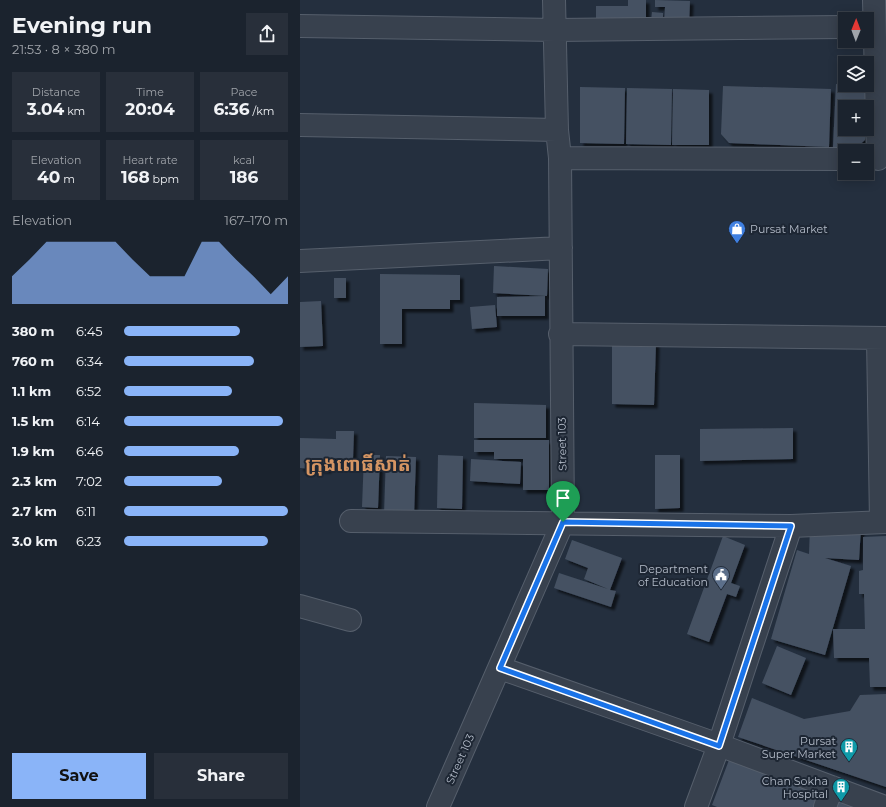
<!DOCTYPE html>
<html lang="en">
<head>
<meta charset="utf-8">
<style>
  :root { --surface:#1b232e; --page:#282f3a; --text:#f1f3f6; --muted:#a0a4aa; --line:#39404a; --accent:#8ab4f8 }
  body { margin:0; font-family:Montserrat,"Noto Sans Khmer",sans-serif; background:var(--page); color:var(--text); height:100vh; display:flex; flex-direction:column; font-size:15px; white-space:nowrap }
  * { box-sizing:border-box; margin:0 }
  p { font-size:13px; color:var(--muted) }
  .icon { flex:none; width:22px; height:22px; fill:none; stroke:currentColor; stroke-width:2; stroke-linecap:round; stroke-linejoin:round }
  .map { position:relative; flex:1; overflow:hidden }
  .panel { display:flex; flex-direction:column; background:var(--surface); width:300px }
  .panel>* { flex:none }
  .needle { width:26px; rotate:1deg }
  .controls { position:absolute; left:538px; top:12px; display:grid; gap:8px }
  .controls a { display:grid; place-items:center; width:36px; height:36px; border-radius:0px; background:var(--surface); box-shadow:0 2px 10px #0003,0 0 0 1px var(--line); font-size:20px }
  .pin { position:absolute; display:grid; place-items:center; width:34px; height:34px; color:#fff; margin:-41px -17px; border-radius:50% 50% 50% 0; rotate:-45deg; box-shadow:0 0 4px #0007 }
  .pin .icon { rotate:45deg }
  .round { display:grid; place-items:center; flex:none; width:42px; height:42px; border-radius:0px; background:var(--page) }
  .headline { display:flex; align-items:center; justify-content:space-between; height:68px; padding:0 12px }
  h1 { font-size:22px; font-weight:700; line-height:30px }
  .stats { display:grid; grid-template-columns:repeat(3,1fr); gap:6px; height:68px; padding:4px 12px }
  .stats div { display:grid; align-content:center; border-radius:0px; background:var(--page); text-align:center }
  .stats b { font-size:17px; font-weight:700 }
  .stats small { font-size:11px; font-weight:400 }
  .stats p { font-size:11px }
  .chart { height:112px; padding:8px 12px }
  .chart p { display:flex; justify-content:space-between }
  .chart svg { width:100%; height:72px; margin-top:4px; fill:var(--accent); opacity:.7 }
  .button { display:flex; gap:8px; margin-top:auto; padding:8px 12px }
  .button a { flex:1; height:46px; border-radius:0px; background:var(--accent); color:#111; font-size:16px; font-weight:700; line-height:46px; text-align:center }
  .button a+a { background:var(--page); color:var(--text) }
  ul { padding:0 12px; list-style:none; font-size:13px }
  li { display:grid; grid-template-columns:64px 48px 1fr; align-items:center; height:30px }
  li i { height:10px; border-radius:5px; background:var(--accent) }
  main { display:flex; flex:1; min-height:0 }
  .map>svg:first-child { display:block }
  .building { fill:#455162; filter:url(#shadow) }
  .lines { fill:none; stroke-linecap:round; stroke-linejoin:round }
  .minor-casing { stroke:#565f6c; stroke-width:24 }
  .minor { stroke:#38414e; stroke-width:22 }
  .route-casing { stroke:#fff; stroke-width:8 }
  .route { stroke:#1a73e8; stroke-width:5 }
  .labels { text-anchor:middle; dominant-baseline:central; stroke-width:4; stroke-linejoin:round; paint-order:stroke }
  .poi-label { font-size:11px; fill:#b4bcc9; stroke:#1d2633; text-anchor:end }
  .street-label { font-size:11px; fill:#b4bcc9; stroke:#1d2633 }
  .town-label { font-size:19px; font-weight:bold; fill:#d59563; stroke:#1d2633 }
</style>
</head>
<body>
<main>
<section class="panel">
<div class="headline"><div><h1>Evening run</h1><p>21:53 · 8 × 380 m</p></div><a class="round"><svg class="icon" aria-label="share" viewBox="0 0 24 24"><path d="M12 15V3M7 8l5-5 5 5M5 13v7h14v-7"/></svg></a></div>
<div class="stats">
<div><p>Distance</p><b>3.04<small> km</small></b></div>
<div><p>Time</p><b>20:04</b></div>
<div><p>Pace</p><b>6:36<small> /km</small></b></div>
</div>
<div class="stats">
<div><p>Elevation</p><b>40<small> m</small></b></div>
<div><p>Heart rate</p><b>168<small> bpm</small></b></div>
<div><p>kcal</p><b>186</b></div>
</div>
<div class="chart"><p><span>Elevation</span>167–170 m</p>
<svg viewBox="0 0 160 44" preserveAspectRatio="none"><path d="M0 44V27L10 17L20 6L30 6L40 6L50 6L60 6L70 17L80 27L90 27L100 27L110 6L120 6L130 17L140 27L150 38L160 27V44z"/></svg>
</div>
<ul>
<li><b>380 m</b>6:45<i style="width:71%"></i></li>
<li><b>760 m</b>6:34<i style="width:79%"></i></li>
<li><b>1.1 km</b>6:52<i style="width:66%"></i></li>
<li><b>1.5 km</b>6:14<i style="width:97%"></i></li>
<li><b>1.9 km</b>6:46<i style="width:70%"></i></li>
<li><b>2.3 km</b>7:02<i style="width:60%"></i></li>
<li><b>2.7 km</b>6:11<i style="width:100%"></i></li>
<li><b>3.0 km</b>6:23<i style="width:88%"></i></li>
</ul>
<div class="button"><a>Save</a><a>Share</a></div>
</section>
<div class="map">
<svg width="586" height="807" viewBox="0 0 586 807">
  <defs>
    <filter id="shadow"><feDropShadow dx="3.5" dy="3.5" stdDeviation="1" flood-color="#0009"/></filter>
  </defs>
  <rect width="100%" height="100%" fill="#242f3e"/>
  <path class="building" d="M328 0H346V19L296 26V6H328Z
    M355 0 390 1 389 25 364 24 365 7H355Z
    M352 12 363 13V22H351Z
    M536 84 568 85 567 107H545V129H566L565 140 556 148 533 147Z
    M423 86 531 89 529 147 429 143 421 134Z
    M280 87 325 88 324 144 280 143Z
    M327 88 372 89 371 145 326 144Z
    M373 89 409 90V145H372Z
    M194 266 248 269 247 296 193 293Z
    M80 274 160 275V300H150V309H102V344H80Z
    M34 278H46V298H34Z
    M245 296V316H197V297Z
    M21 301 23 346 0 347V302Z
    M195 305 197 327 172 329 170 307Z
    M312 342 356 343 354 405 312 404Z
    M174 403 246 405V438H174Z
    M493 428V459L400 461V429Z
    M36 431H54L53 459 29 458 28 470 0 468V438L36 439Z
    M174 440H249V490H223V459H194V452H174Z
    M64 455H80L78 508 62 507Z
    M138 455 163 456 162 509 137 508Z
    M355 455H380V508L355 509Z
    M86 456 116 457 114 516 84 515Z
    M171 459 221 462 220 484 170 481Z
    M510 526 561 528 559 560 525 558 551 566 525 655 471 639 497 550 509 554Z
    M423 536 445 545 431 583 440 586 436 597 427 594 409 642 387 634Z
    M586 536V687H570L569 658H534L533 629H565L564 594H559V571L563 570V537Z
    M272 540 322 558 310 590 316 591 311 607 254 588 259 573 308 589 284 579 288 568 265 559Z
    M477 646 506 658 491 695 462 683Z
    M586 694V787L438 737 452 698 504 719 550 711 560 695Z
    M429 760 522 793 517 807H417L412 805Z
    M536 797 561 807H532Z"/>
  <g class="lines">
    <defs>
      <path id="minor" d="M574 0 578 159
        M0 26 256 30 545 27
        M0 125 257 130
        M260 158 545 159
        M0 261 261 248
        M260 334 586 338
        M578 338 581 522
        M51 521 491 526 586 522
        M0 606 50 620
        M200 668 419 745 585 807
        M138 807 263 522 260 158 257 130 254 0
        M396 807 419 745 491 526
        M525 807 532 787"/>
    </defs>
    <use href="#minor" class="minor-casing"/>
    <use href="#minor" class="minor"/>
  </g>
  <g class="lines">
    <defs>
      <path id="route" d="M263 522 491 526 419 746 200 668Z"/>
    </defs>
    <use href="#route" class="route-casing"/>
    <use href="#route" class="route"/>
  </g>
  <defs>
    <symbol id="shop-pin" viewBox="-11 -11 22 30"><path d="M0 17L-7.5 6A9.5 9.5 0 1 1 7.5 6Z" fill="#3f7fe0" stroke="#1d2633"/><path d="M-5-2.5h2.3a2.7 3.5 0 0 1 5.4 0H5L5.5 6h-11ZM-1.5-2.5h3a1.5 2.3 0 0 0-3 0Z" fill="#fff"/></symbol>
    <symbol id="civic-pin" viewBox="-11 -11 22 30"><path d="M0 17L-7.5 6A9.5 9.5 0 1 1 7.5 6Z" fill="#5c6f8a" stroke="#1d2633"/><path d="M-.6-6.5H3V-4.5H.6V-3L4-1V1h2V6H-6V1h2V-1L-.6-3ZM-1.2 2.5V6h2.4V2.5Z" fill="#fff"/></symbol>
    <symbol id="building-pin" viewBox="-11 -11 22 30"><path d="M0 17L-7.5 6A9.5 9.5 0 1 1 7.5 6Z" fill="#0f9aa8" stroke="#1d2633"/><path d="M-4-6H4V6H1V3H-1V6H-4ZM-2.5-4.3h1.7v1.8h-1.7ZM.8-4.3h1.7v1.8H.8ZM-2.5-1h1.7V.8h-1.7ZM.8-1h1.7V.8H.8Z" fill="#fff"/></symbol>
  </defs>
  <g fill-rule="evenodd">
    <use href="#shop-pin" x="427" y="219" width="20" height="27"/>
    <use href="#civic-pin" x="411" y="565" width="20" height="27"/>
    <use href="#building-pin" x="539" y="737" width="20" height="27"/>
    <use href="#building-pin" x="531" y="777" width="20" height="27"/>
  </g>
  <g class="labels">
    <g class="poi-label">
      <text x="450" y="229" text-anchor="start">Pursat Market</text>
      <text x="408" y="569">Department<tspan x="408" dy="13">of Education</tspan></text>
      <text x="536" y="741">Pursat<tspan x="536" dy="13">Super Market</tspan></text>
      <text x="528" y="781">Chan Sokha<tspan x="528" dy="13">Hospital</tspan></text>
    </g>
    <g class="street-label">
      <text transform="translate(262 444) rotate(-91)">Street 103</text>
      <text transform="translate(160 759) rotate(-66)">Street 103</text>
    </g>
    <g class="town-label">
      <text x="58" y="464">ក្រុងពោធិ៍សាត់</text>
    </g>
  </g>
</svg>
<div class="controls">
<a><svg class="needle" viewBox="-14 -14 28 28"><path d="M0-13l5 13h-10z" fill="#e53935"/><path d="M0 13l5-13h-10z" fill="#a0a4aa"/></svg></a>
<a><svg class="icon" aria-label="layers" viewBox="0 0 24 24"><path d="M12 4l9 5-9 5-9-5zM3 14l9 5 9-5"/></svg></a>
<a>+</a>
<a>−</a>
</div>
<div class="pin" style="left:263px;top:522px;background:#1e9e55"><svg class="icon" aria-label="arrive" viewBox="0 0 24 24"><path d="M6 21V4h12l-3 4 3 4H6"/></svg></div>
</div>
</main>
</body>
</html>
